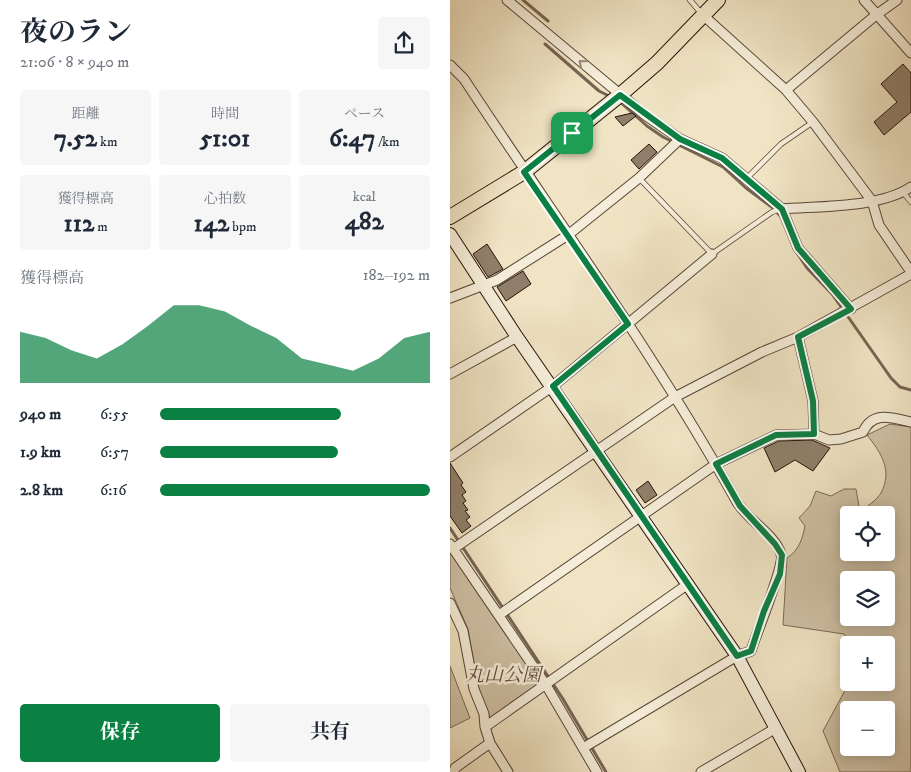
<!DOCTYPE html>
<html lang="ja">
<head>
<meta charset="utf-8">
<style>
  :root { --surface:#fff; --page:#f6f6f7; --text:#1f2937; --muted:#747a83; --accent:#0b8043 }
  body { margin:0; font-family:"IM FELL DW Pica","Noto Serif JP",serif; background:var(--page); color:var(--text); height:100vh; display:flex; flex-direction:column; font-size:19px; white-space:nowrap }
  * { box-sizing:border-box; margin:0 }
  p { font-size:16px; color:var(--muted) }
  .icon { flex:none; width:28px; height:28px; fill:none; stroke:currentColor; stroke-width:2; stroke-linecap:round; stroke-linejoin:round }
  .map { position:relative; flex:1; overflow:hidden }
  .sheet { display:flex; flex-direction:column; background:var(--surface); width:450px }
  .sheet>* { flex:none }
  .fabs { position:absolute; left:390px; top:506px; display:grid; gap:10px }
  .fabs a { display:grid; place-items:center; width:55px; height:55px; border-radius:5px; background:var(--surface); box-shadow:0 2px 12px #0003; font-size:25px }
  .pin { position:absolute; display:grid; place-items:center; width:42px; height:42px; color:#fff; margin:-21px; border-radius:10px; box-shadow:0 2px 8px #0006 }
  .round { display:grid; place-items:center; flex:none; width:52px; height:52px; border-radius:5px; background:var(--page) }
  .overview { display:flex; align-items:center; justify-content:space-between; height:85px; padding:0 20px }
  h1 { font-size:28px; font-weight:700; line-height:38px }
  .figures { display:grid; grid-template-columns:repeat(3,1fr); gap:8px; height:85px; padding:5px 20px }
  .figures div { display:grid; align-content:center; border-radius:5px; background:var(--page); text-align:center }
  .figures b { font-size:25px; font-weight:700 }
  .figures small { font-size:14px; font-weight:400 }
  .figures p { font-size:14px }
  .chart { height:140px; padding:10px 20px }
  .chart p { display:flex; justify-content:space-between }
  .chart svg { width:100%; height:90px; margin-top:5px; fill:var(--accent); opacity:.7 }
  .button { display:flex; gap:10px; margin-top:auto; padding:10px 20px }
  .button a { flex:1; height:58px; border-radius:5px; background:var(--accent); color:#fff; font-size:20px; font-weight:700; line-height:58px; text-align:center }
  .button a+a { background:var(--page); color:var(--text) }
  ul { padding:0 20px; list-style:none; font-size:16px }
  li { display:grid; grid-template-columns:80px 60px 1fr; align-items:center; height:38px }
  li i { height:12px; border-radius:6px; background:var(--accent) }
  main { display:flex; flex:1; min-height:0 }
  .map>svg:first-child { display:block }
  .green { fill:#cec0a4; stroke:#7a6856; fill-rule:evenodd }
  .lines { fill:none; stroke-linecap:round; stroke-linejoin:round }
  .stream { stroke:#766452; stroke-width:3 }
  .building { fill:#8f7f6a; stroke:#261108 }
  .lane-casing { stroke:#584637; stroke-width:6 }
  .street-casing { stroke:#584637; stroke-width:11 }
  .secondary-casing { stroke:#261108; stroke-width:14 }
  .primary-casing { stroke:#261108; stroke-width:16 }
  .lane { stroke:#f5edd9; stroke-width:4.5 }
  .street { stroke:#f5edd9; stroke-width:9 }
  .secondary { stroke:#f5edd9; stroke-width:12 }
  .primary { stroke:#f0e4c4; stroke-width:14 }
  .oneway { stroke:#988a7b }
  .route-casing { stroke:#fff; stroke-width:10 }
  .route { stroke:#0b8043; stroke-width:6 }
  .labels { text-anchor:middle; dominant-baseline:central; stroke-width:5; stroke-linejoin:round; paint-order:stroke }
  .park-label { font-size:19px; font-style:italic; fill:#614e3f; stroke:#f5edd9 }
</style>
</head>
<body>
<main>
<section class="sheet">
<div class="overview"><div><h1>夜のラン</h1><p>21:06 · 8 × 940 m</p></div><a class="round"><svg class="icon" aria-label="share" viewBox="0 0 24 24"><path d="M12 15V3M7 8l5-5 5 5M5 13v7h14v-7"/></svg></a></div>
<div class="figures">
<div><p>距離</p><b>7.52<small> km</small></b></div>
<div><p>時間</p><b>51:01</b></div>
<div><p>ペース</p><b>6:47<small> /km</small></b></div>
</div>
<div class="figures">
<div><p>獲得標高</p><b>112<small> m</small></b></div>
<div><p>心拍数</p><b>142<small> bpm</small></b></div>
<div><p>kcal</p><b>482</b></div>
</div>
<div class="chart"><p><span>獲得標高</span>182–192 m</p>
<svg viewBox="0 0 160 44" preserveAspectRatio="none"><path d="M0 44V19L10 22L20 28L30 32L40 25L50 16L60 6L70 6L80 9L90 16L100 22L110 32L120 35L130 38L140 32L150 22L160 19V44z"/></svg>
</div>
<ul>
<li><b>940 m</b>6:55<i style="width:67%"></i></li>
<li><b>1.9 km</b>6:57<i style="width:66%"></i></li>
<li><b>2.8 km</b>6:16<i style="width:100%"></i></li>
</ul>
<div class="button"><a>保存</a><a>共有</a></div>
</section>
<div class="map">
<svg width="461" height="772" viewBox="0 0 461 772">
  <rect width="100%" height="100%" fill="#f0e4c4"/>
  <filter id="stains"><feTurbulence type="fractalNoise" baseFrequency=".004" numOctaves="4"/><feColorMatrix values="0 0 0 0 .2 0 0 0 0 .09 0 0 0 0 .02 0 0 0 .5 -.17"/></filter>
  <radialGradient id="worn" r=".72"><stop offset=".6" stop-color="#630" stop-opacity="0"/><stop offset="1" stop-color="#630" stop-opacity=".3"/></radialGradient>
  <path class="green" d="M440 424 461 427V772H390L373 731 399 683 436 682V645H402L394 634 333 625 337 558C349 550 352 540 355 526L349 518 360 506 366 491 381 496 394 489H406L410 512C416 507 427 500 431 493 443 470 431 453 417 435ZM399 515H436V552H399ZM399 580H436V618H399ZM399 710H436V748H399Z
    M0 551 92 684 40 719 28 686 18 629 0 588Z
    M0 666 20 718 0 728Z"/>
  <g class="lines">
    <path class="stream" d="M73 0 98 21
      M95 44 149 91 161 97
      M169 101 197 126 213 137 273 167 296 188 323 208 333 219
      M344 248 357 268 382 294 441 378 450 387 461 390
      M0 528 113 699 156 772"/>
  </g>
  <path class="building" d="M453 64 461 73V112L434 135 424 122 447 102 431 84Z
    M182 113 186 116 173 126 165 117Z
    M199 144 207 152 189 169 181 160Z
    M37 244 53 269 38 277 23 254Z
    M73 271 81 284 56 301 47 287Z
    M362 440 380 448 363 471 345 460 325 472 314 448 329 441Z
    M0 463 13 483 11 485 16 492 12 495 16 501 13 503 18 510 15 511 20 517 16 520 21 526 12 533 0 516Z
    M198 481 207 495 195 503 186 490Z"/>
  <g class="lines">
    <defs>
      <path id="lane" d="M240 0 251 13
        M189 178 262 254 322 212 331 209
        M296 179 331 144 363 122
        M453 192 461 202"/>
      <path id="street" d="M57 0 195 115 230 139 272 158 332 209 348 248 401 309
        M414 0 461 53
        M254 16 336 90 363 122 422 201 429 225 461 272
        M0 65 14 79C106 219 206 356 287 502 298 521 324 533 331 554 335 565 306 634 301 651L287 656 133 748
        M336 90 426 15 447 0
        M332 209C369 206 430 208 461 187
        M0 298 47 280 118 235 189 178 230 139
        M348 337 363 401 364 434
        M0 374 67 337
        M0 457 103 386 262 254
        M0 544 96 685 147 772
        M3 549 225 397 312 352 348 337 461 274
        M0 603 13 631 24 689 34 714 35 727 40 743 58 772
        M49 615 266 464 326 435 364 434 379 440 391 439 413 432C423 410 442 418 461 422
        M35 727 238 584
        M4 772 5 768 40 743
        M251 772 326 728"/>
      <path id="secondary" d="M0 234 67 337 287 656 349 772"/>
      <path id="primary" d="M0 217 74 172 170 95 207 63 268 0"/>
    </defs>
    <use href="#lane" class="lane-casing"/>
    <use href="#street" class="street-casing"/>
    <use href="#secondary" class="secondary-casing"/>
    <use href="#primary" class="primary-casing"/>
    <use href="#lane" class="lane"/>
    <use href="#street" class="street"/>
    <use href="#secondary" class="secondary"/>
    <use href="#primary" class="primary"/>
  </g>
  <defs><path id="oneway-chevron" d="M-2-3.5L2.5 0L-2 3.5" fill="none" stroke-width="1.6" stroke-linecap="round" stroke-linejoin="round" transform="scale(1.25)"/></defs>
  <use class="oneway" href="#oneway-chevron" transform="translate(132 63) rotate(-140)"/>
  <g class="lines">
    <defs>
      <path id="route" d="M170 95 230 139 272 158 332 209 348 248 401 309 348 337 363 401 364 434 326 435 266 464 290 506 325 544 332 555 330 574 314 611 301 651 287 656 103 386 178 324 74 172Z"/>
    </defs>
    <use href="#route" class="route-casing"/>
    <use href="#route" class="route"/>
  </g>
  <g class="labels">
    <g class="park-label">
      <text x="53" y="675">丸山公園</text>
    </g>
  </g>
  <rect width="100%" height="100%" filter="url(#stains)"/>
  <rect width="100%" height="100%" fill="url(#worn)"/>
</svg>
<div class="fabs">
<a><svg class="icon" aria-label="locate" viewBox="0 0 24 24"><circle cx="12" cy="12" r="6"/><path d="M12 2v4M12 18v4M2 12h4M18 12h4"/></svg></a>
<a><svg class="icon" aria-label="layers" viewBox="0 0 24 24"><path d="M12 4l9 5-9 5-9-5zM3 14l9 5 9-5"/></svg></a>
<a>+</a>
<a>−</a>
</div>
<div class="pin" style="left:122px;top:133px;background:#1e9e55"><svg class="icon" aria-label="arrive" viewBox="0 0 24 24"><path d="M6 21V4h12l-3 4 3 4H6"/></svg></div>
</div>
</main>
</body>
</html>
